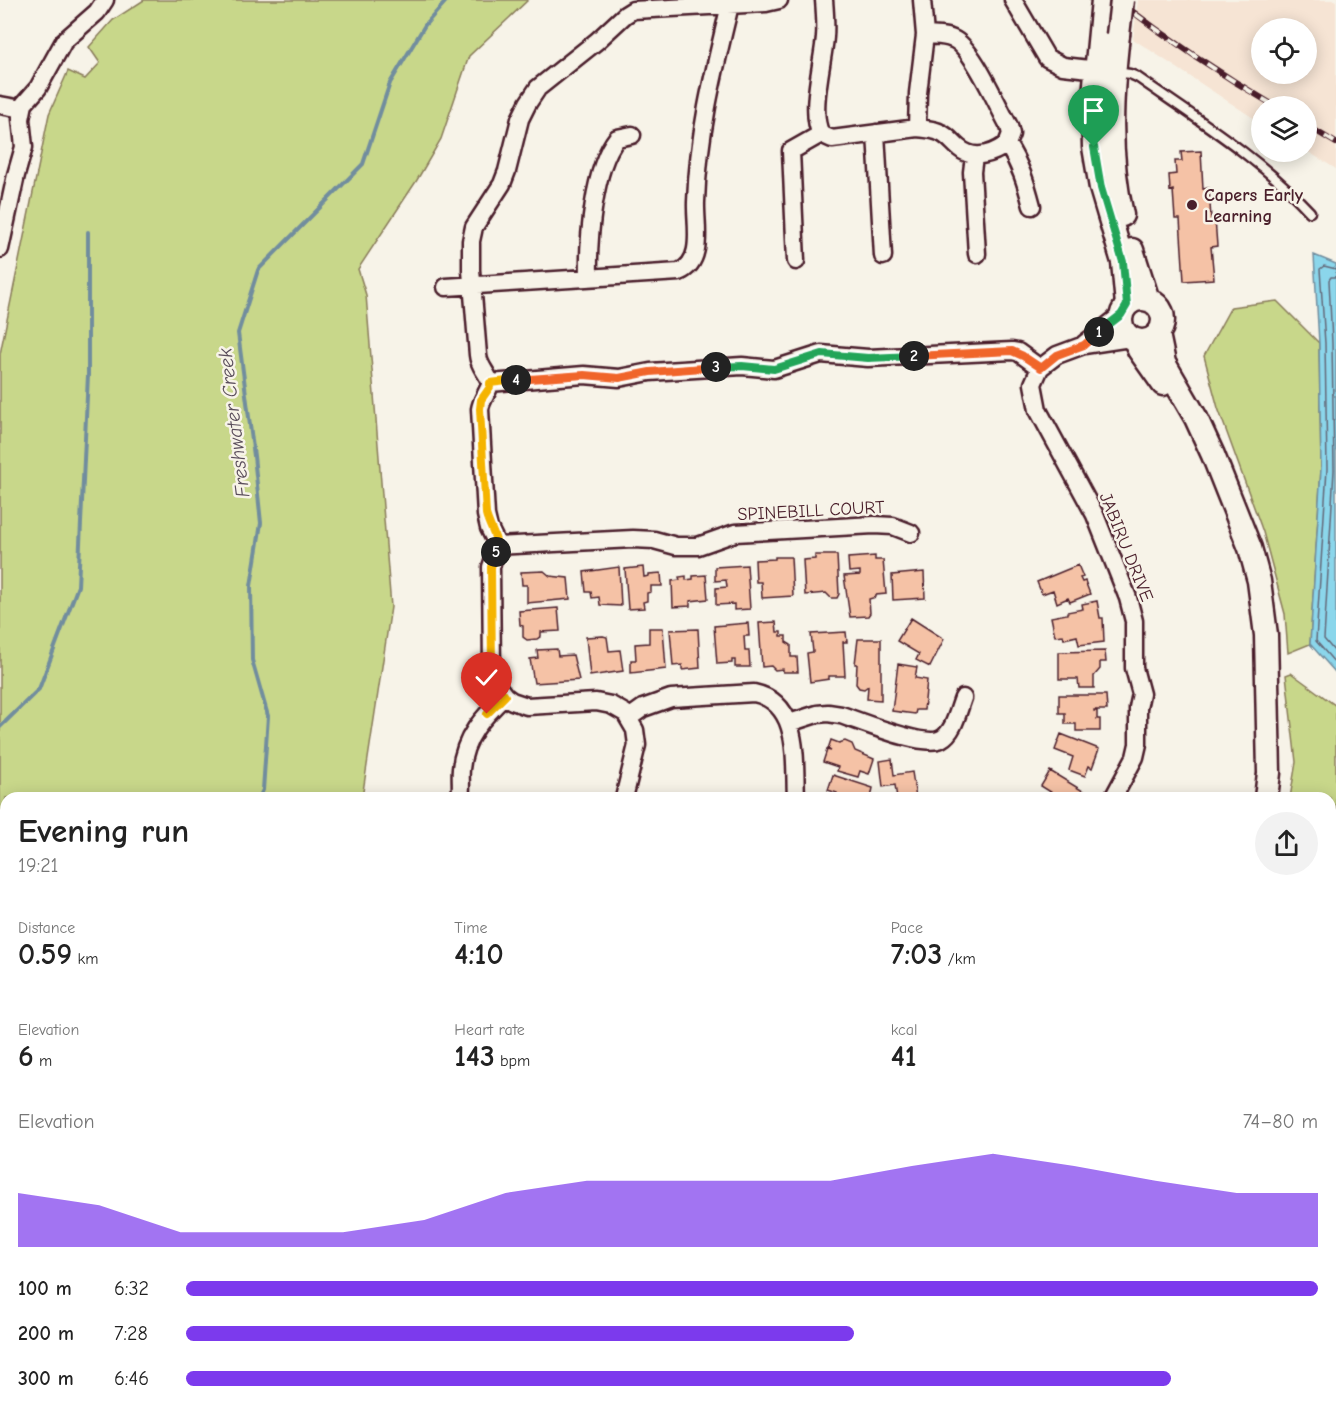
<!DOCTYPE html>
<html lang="en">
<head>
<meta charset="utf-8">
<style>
  :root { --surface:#fff; --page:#f2f2f2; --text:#222; --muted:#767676; --accent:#7c3aed }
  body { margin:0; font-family:"Comic Neue",sans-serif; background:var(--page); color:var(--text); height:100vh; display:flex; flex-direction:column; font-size:22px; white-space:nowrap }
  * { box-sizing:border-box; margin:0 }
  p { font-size:20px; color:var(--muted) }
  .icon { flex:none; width:33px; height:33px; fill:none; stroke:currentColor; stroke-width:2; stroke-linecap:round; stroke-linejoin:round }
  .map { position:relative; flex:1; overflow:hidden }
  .sheet { position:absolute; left:0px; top:792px; width:1336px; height:621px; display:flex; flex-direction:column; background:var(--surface); border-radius:18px 18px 0 0; box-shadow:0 3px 15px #0003 }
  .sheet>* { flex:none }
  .tools { position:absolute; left:1251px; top:18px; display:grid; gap:12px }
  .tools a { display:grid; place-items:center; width:66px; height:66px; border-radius:50%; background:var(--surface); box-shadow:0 3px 15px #0003; font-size:30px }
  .pin { position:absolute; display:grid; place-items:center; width:51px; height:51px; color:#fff; margin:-62px -26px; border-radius:50% 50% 50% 0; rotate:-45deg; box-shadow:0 0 6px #0007 }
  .pin .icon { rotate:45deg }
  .km { position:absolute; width:30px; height:30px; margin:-15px; border-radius:50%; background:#222; color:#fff; font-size:16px; line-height:30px; text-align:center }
  .round { display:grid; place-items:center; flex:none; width:63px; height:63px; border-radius:32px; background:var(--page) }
  .head { display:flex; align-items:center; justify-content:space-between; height:102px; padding:0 18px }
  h1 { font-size:33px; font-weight:600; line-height:45px }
  .stats { display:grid; grid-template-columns:repeat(3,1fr); gap:9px; height:102px; padding:6px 18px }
  .stats div { display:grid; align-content:center }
  .stats b { font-size:30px; font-weight:600 }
  .stats small { font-size:16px; font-weight:400 }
  .stats p { font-size:16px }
  .chart { height:168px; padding:12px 18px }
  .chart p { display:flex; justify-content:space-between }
  .chart svg { width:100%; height:108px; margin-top:6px; fill:var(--accent); opacity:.7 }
  ul { padding:0 18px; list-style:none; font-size:20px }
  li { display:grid; grid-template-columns:96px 72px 1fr; align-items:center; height:45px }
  li i { height:15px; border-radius:8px; background:var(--accent) }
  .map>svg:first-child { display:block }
  .built { fill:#f6e4d4; fill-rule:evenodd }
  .green { fill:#c8d78a; stroke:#897b5a; stroke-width:1.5 }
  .water { fill:#8bd6eb; stroke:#718d9e; stroke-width:1.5 }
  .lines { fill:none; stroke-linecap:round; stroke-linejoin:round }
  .shore { stroke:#646878; stroke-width:1.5 }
  .stream { stroke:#718d9e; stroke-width:4 }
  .building { fill:#f5c2a6; stroke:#4a1f2b; stroke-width:1.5 }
  .lane-casing { stroke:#4a1f2b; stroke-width:13 }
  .street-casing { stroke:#4a1f2b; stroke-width:21 }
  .secondary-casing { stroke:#4a1f2b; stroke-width:27 }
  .lane { stroke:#f7f3e8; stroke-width:8 }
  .street { stroke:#f7f3e8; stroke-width:16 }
  .secondary { stroke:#f7f3e8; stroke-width:22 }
  .rail-casing { stroke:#4a1f2b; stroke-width:6 }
  .rail { stroke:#f7f3e8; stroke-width:4; stroke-dasharray:11; stroke-linecap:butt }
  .secondary-bridge-casing { stroke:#4a1f2b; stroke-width:27; stroke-linecap:butt }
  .secondary-bridge { stroke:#f7f3e8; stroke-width:22 }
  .split-1-casing { stroke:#fff; stroke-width:12 }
  .split-2-casing { stroke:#fff; stroke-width:12 }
  .split-3-casing { stroke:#fff; stroke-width:12 }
  .split-4-casing { stroke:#fff; stroke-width:12 }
  .split-5-casing { stroke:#fff; stroke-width:12 }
  .split-6-casing { stroke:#fff; stroke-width:12 }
  .split-1 { stroke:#22a559; stroke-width:8 }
  .split-2 { stroke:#f0652b; stroke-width:8 }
  .split-3 { stroke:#22a559; stroke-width:8 }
  .split-4 { stroke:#f0652b; stroke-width:8 }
  .split-5 { stroke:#f5b400; stroke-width:8 }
  .split-6 { stroke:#f5b400; stroke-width:8 }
  .poi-dot { fill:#4a1f2b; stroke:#f7f3e8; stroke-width:2 }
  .labels { text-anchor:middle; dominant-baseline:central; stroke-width:5; stroke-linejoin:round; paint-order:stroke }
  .poi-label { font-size:18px; font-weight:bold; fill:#4a1f2b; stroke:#f7f3e8; text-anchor:start }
  .street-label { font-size:18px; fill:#4a1f2b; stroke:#f7f3e8 }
  .water-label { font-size:20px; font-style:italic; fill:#5a4d5b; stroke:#f7f3e8 }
</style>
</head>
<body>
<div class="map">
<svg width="1336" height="1413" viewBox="0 0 1336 1413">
  <rect width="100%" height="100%" fill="#f7f3e8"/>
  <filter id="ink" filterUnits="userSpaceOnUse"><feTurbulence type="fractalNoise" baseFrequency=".0167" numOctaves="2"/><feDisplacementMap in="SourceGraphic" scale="12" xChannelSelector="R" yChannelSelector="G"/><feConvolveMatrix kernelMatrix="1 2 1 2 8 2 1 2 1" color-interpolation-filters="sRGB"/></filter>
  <g filter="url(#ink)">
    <path class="built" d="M1138 0H1336V169L1307 151 1306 106H1262L1261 123 1133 39ZM1262 28H1306V74H1262Z"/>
    <path class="green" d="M144 0H528L469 56 441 139 417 180 358 269 366 295 391 607 362 798H6V1096L0 1099V354L49 114 68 71 85 79 100 63 89 47 113 20Z
      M1277 301 1319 343 1321 469 1310 644 1288 653 1285 614 1263 532 1218 408 1204 356 1231 307Z
      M1291 673 1336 706V972H1330V798H1290L1296 762 1286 675Z
      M0 1154 6 1155V1284L0 1282Z
      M1110 1407H1223L1224 1413H1109Z"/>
    <path class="water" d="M1314 255 1336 264V673L1310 644 1321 469 1319 343Z"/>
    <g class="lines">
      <path class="shore" d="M1336 269 1324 266 1320 269 1325 343 1327 469 1316 641 1336 664
        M1336 277H1331L1329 280 1332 343 1334 470 1324 639 1336 653"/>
      <path class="stream" d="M0 727 39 689 78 586 88 375V232
        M259 798 263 790 268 716 252 660 251 586 261 523 254 456 238 333 258 270 363 164 390 83 425 25 447 0
        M0 1019 6 1021"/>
    </g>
    <path class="building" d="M1201 151 1203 189 1209 188 1211 219H1215L1217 246 1211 247 1214 279 1184 281 1180 219H1175L1173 190 1170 191 1169 175 1176 174 1175 161H1182L1181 152Z
      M815 555H837L839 594 837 598H831L826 593 805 595 803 560 815 559Z
      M875 556V560H883L886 594 876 595V597L869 599 870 613 868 616 850 617 844 576 860 575V571L849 572 848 558Z
      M775 557H791L793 596 762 598 761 582H756L755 560 775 559Z
      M747 565 750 609 734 610V604L716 605V588L727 587 726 580 715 581V567Z
      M1078 565 1083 577 1080 578 1082 582 1085 581 1090 594 1070 602 1068 598 1057 603 1053 590 1042 594 1037 582Z
      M619 567 621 606 600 605 599 597 592 598 591 592H586L584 572Z
      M643 567 644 577 649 576V574L661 573 662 586H651V592L647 593V601L643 602 644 608 628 609 625 569Z
      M544 571 550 576 568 578 570 599 527 603V585H522L521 572Z
      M924 572 925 598 893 600 892 575Z
      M706 575 708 599 690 601V606L673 607 672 581 680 580 679 577 686 576V580L693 579V576Z
      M1097 601 1100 618H1103L1104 642 1079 645 1077 636 1064 639 1063 635 1055 636 1051 617 1067 614V612L1083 609 1082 604Z
      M558 608 560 631 541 632V636L537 639 527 640 523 637V626L520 625 519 611Z
      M911 618 944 639 930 667 916 660 919 654 897 641Z
      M776 622 777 632H781V636H786V642L791 645V657H797L798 672H783V669L775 670 771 666 762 667 759 623Z
      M748 623 749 636H744L745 651H749L750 667H735V660H732V663L717 664 714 626Z
      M649 628H663L666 669 631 673V660H636L635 644 649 643Z
      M698 629 700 668 682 670V665L673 666 670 630Z
      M846 632 847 642H843L845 676H829V679L810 682 807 653 813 652 811 634Z
      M603 636 607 637 609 651 620 650 623 671 590 676 586 637Z
      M858 639H881V700L867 699 868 686 864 689 859 688 856 684 857 664H855Z
      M557 649 558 656 573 655 579 680 534 683 530 659 538 658 537 650Z
      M1105 651 1106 662H1100V669L1094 676V688H1079L1078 679H1059V652Z
      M898 664 917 667 915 678 927 680 924 710H916L915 714 892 711Z
      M1059 695H1106L1107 710H1094V711H1097V719H1100V731H1076V724H1065V713H1059Z
      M1061 734 1099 749 1092 768 1089 766 1085 776 1069 770 1073 757 1055 750Z
      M831 740 839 743 845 741 852 744 855 751 874 759 869 774 860 771 858 777 837 771 838 767 823 762 827 750 831 751 828 749Z
      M892 759 894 775 912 772 916 798H897L895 785 883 787 880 761Z
      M1050 771 1083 791 1079 798H1052L1054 794 1041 786Z
      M833 775 873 788 871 798H836L837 793 828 790Z
      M1335 1050 1336 1094H1332L1331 1056H1335Z
      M1336 1115V1171H1330V1116Z
      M1336 1238V1289L1331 1290 1330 1239Z
      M1336 1307V1357L1330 1337V1308Z"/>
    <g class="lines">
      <defs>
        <path id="lane" d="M1115 72 1130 74 1137 77C1197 119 1260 158 1310 212
          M1330 979H1336"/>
        <path id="street" d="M824 0C825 12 826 25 825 37 823 63 809 112 821 134L832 139 917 128C925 129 934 129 941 133 948 136 953 143 959 148 974 161 993 154 1007 144L1011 134 1009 126C998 107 972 46 953 39 945 35 934 36 925 35
          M1013 0 1047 58 1063 66 1107 71
          M0 105 22 109
          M917 128 918 93 925 35 922 0
          M876 133 883 256
          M1007 144C1020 164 1026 183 1032 206
          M974 156 972 172 977 254
          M0 249 16 175 24 147 21 119 24 104 38 88 64 41 97 12 105 0
          M796 261 791 151 821 134
          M589 278C588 240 593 168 617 138L632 135
          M446 287 679 272C705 261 695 225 696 202 698 134 714 71 730 5
          M1084 344 1121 315
          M490 383 584 375 619 378 650 372 742 366 774 369 821 354 868 358 1012 351 1018 352 1040 368
          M498 546 633 539 654 540 676 546H698L735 533 874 525 893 526 911 533
          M629 718 643 708 671 698 754 693C801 703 794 760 796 798
          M789 723 817 714 828 713 841 715C860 721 924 748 941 739 954 732 958 711 963 698
          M460 798C462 788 460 779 461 769 464 737 483 717 505 696
          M624 798 637 745 635 730 625 713 611 705 596 702 527 706 512 701 505 696 499 688 492 670 491 567 498 546 489 528 486 515 480 409C481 400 491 388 490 382 487 372 479 367 478 355L471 270V241L474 227 502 184 507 171 520 119 528 103 538 88 597 41 625 15 633 10 766 3 779 0
          M1113 798 1135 757 1138 744V708L1141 694 1134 668V621L1128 598 1095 515 1038 410 1033 384 1040 368 1057 355 1084 345 1130 338
          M1330 1014 1336 1013
          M1330 1204H1336
          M0 1390 6 1385
          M1330 1393 1336 1392
          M87 1407 98 1413
          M345 1407 354 1413
          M792 1407 801 1413
          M264 1413 268 1407
          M437 1413 441 1407
          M620 1413 624 1407
          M951 1413 955 1407
          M1319 1413 1321 1407"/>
        <path id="secondary" d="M1103 0 1093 105 1094 147 1101 188 1123 262 1127 305
          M1118 35C1111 96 1108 155 1122 215
          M1132 250 1148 300
          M1121 320a21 21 0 1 1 42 0a21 21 0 1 1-42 0Z
          M1158 334 1164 363 1196 418 1213 455 1250 548 1259 581 1266 635 1269 773 1266 798
          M1135 340 1139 350 1163 384
          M1086 1413V1407"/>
      </defs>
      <use href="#lane" class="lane-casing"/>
      <use href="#street" class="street-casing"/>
      <use href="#secondary" class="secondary-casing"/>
      <use href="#lane" class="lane"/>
      <use href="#street" class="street"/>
      <use href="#secondary" class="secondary"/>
      <defs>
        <path id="rail" d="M1117 0C1168 39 1220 74 1275 106
          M1306 125 1336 143"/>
      </defs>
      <use href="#rail" class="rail-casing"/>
      <use href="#rail" class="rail"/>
      <defs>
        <path id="secondary-bridge" d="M1118 35 1122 0"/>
      </defs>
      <use href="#secondary-bridge" class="secondary-bridge-casing"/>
      <use href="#secondary-bridge" class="secondary-bridge"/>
    </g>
  </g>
  <g class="lines" filter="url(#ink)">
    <defs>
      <path id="split-1" d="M1094 147 1101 188 1123 262 1127 305 1121 315 1099 332"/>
      <path id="split-2" d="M914 356 1012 351 1023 356 1041 368 1057 355 1084 345 1099 332"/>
      <path id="split-3" d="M716 367 742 366 774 369 822 354 868 358 914 356"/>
      <path id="split-4" d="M516 380 584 375 619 378 650 372 716 367"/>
      <path id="split-5" d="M496 552C500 541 489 527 486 514L480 409 481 400 490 387V383L516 380"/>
      <path id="split-6" d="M487 714 505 696 499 688 492 670 491 567 496 552"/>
    </defs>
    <use href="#split-1" class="split-1-casing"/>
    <use href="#split-2" class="split-2-casing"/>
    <use href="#split-3" class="split-3-casing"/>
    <use href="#split-4" class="split-4-casing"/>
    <use href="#split-5" class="split-5-casing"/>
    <use href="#split-6" class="split-6-casing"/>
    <use href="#split-1" class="split-1"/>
    <use href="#split-2" class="split-2"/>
    <use href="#split-3" class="split-3"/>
    <use href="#split-4" class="split-4"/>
    <use href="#split-5" class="split-5"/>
    <use href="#split-6" class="split-6"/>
  </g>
  <circle class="poi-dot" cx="1192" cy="205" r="6"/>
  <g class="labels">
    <g class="poi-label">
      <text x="1204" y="195">Capers Early<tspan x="1204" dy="21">Learning</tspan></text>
    </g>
    <g class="street-label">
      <text transform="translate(811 511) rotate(-3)">SPINEBILL COURT</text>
      <text transform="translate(1126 547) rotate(68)">JABIRU DRIVE</text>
    </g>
    <g class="water-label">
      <text transform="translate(234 423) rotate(-97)">Freshwater Creek</text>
    </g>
  </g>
</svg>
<div class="tools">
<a><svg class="icon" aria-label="locate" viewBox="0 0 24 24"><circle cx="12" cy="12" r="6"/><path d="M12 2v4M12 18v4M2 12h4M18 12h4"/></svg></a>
<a><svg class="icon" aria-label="layers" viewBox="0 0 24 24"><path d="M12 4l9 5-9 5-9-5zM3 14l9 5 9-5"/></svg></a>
</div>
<div class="pin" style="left:1094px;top:147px;background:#1e9e55"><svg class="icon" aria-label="arrive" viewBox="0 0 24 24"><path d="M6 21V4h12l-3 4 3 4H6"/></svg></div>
<div class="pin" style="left:487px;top:714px;background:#d93025"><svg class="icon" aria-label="check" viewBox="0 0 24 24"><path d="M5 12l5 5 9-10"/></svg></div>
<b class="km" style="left:1099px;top:332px">1</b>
<b class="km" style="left:914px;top:356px">2</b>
<b class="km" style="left:716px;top:367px">3</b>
<b class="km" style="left:516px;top:380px">4</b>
<b class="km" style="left:496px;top:552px">5</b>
<section class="sheet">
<div class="head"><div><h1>Evening run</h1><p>19:21</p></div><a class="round"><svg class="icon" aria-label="share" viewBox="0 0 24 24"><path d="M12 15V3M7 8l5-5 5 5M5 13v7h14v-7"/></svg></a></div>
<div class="stats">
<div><p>Distance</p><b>0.59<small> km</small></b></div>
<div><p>Time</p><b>4:10</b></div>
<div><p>Pace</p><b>7:03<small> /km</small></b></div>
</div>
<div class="stats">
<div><p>Elevation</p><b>6<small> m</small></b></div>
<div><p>Heart rate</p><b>143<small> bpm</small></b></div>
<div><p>kcal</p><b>41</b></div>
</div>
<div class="chart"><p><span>Elevation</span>74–80 m</p>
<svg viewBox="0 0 160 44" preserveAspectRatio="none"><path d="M0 44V22L10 27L20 38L30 38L40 38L50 33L60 22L70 17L80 17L90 17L100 17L110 11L120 6L130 11L140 17L150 22L160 22V44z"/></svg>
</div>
<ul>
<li><b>100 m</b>6:32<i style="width:100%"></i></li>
<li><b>200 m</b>7:28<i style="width:59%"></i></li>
<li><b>300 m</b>6:46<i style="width:87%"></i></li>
</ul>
</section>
</div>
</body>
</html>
